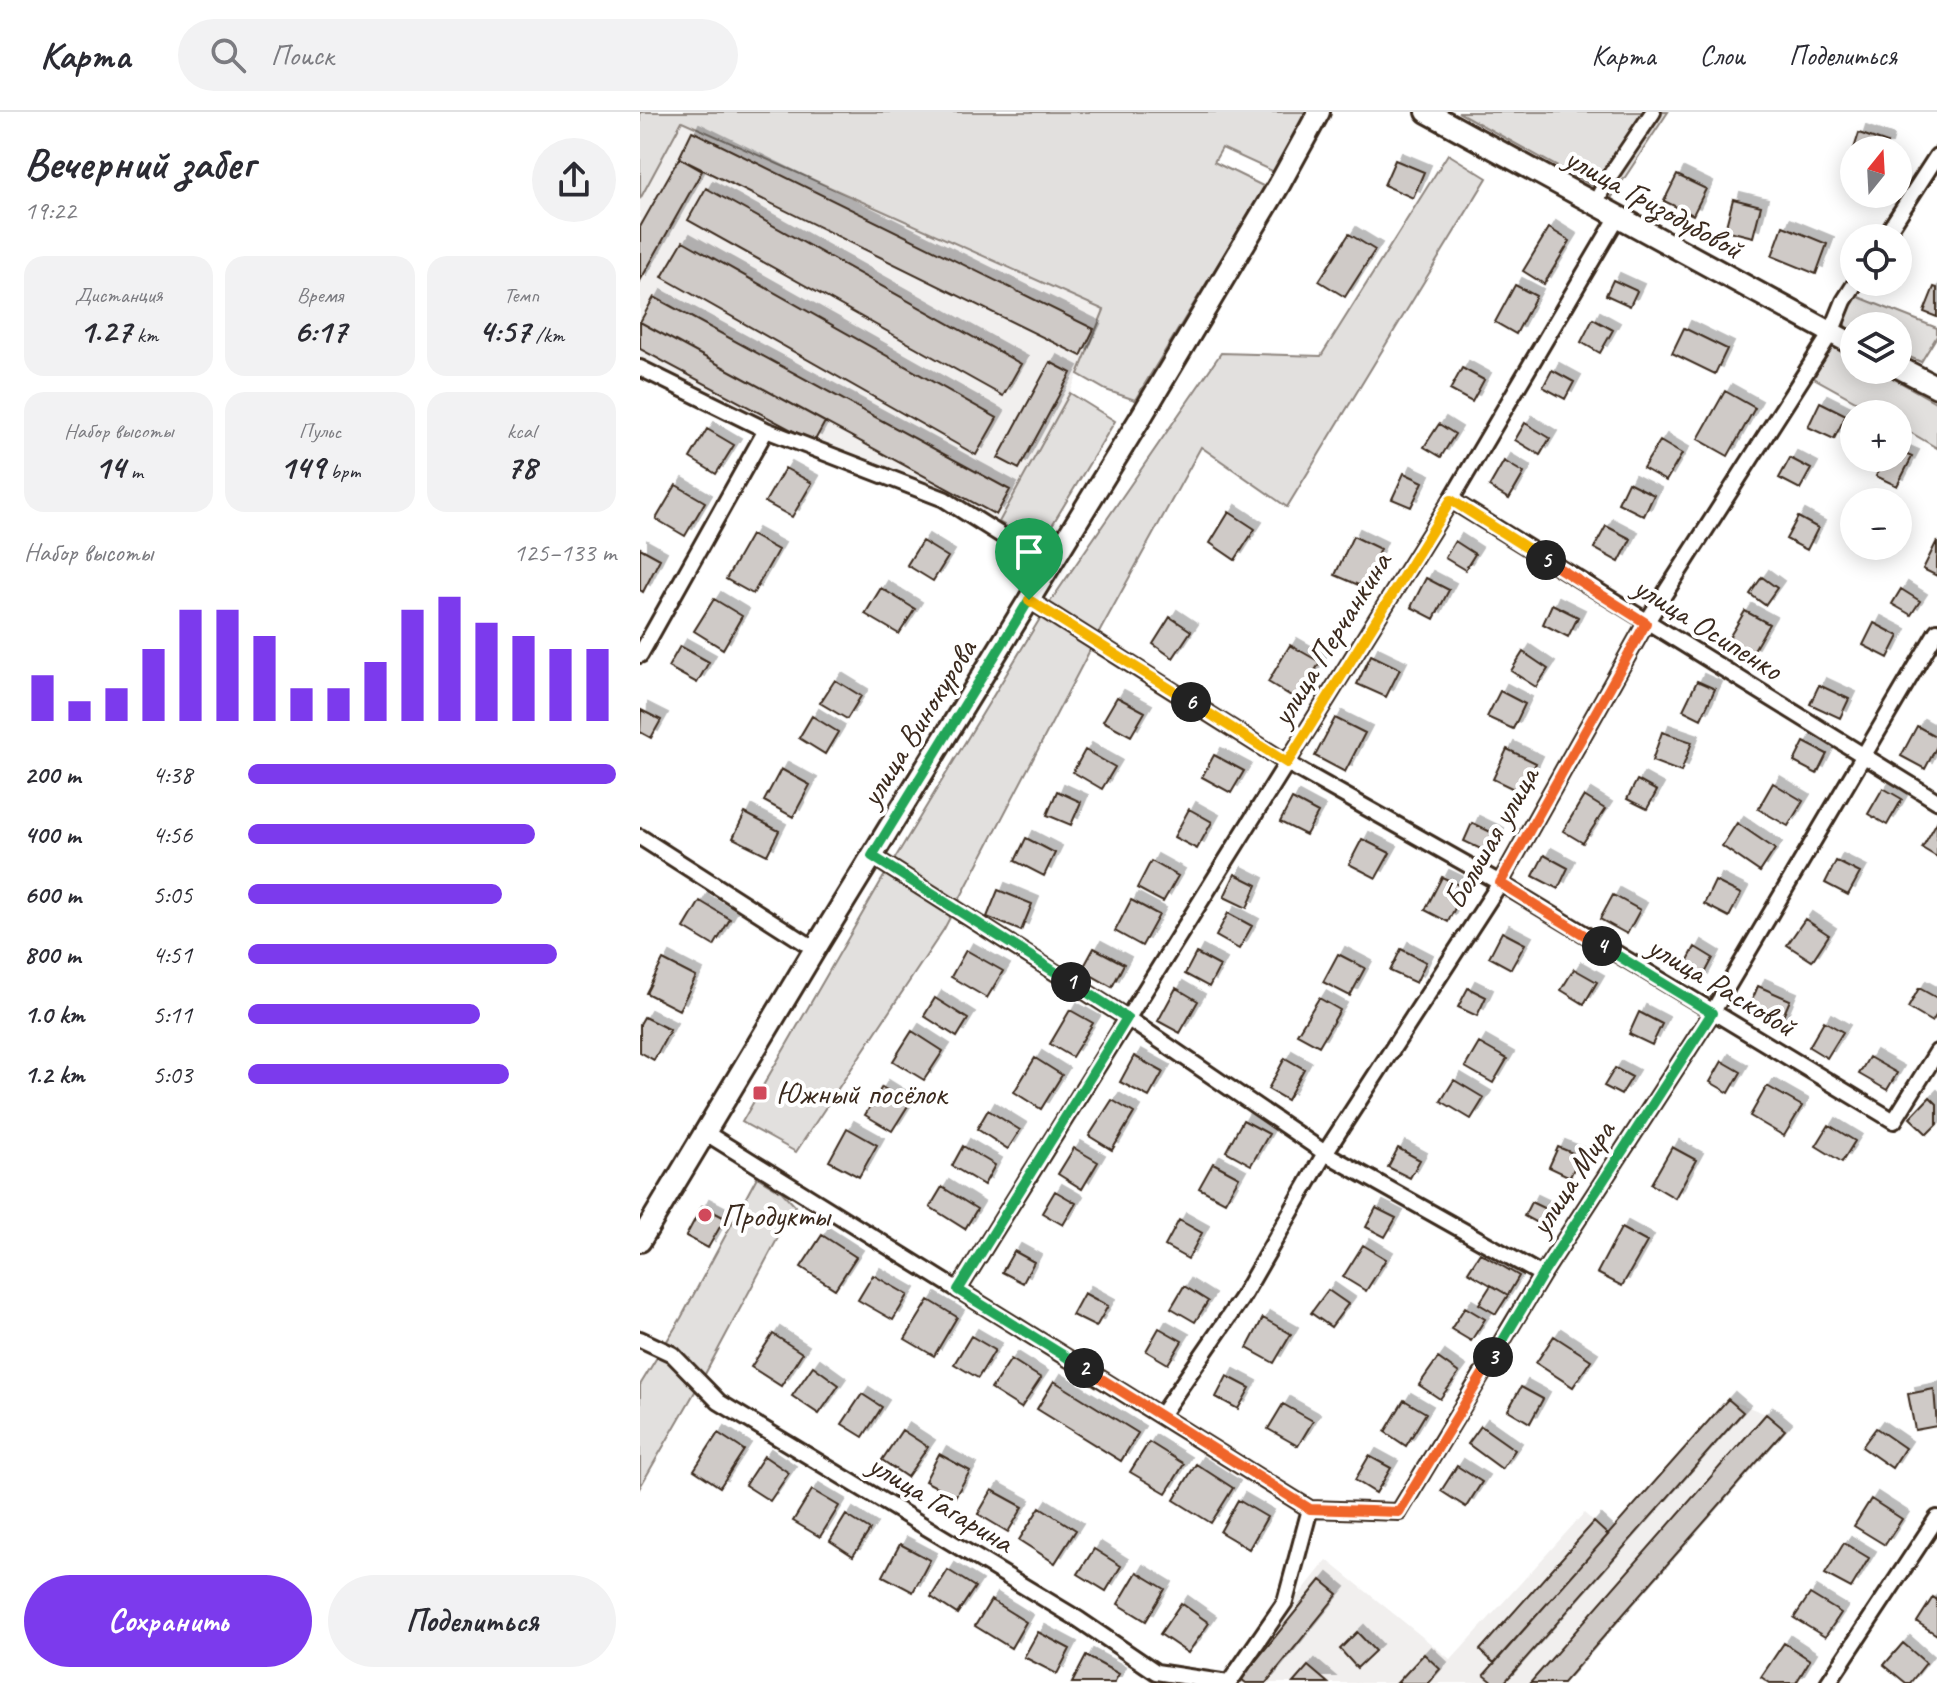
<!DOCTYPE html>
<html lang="ru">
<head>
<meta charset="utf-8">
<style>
  :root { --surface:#fff; --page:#f2f2f3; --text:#2b2b33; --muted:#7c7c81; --line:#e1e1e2; --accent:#7c3aed }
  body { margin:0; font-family:Caveat,sans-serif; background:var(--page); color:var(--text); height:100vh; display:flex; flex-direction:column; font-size:30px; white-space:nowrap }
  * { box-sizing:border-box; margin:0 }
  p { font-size:26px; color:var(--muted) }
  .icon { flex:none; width:44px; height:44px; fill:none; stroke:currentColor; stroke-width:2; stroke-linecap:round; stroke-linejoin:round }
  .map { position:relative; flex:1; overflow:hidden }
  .drawer { display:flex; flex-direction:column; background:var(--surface); width:640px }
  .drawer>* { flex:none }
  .needle { width:52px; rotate:18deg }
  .controls { position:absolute; left:1200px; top:24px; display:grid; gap:16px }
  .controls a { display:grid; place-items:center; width:72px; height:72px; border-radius:50%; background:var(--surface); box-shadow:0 4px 20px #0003; font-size:40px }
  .pin { position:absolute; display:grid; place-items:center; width:68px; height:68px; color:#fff; margin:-82px -34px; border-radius:50% 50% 50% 0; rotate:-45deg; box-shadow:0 0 8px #0007 }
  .pin .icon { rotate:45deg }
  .km { position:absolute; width:40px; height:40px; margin:-20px; border-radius:50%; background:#222; color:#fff; font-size:22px; line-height:40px; text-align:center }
  .round { display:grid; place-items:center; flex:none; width:84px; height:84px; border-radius:42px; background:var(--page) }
  .summary { display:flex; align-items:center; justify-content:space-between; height:136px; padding:0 24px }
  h1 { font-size:44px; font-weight:700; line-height:60px }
  .metrics { display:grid; grid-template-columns:repeat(3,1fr); gap:12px; height:136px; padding:8px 24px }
  .metrics div { display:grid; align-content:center; border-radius:20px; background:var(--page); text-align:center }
  .metrics b { font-size:34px; font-weight:700 }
  .metrics small { font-size:22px; font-weight:400 }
  .metrics p { font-size:22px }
  .chart { height:224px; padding:16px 24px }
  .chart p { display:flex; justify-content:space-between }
  .chart svg { width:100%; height:144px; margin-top:8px; stroke:var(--accent); stroke-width:6 }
  .action { display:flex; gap:16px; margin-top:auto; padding:16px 24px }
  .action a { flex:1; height:92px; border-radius:48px; background:var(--accent); color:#fff; font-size:32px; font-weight:700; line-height:92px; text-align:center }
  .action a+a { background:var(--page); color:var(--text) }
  ul { padding:0 24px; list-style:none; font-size:26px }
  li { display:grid; grid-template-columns:128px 96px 1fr; align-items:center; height:60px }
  li i { height:20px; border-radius:10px; background:var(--accent) }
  header { display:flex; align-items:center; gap:48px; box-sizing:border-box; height:112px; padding:0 40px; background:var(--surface); border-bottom:2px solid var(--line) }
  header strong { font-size:38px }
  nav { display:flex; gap:44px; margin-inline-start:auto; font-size:28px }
  .search { width:560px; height:72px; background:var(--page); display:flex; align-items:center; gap:20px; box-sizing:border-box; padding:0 28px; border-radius:44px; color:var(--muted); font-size:30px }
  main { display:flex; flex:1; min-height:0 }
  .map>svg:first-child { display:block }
  .built { fill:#f1efee }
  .green { fill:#e2e0de; stroke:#8e857e; stroke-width:2 }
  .building { fill:#cfcac7; stroke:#3b2a1e; stroke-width:2; filter:url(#shadow) }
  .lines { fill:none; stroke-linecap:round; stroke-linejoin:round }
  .street-casing { stroke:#3b2a1e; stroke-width:20 }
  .secondary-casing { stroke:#3b2a1e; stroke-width:26 }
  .street { stroke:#fff; stroke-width:14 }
  .secondary { stroke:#fff; stroke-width:20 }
  .split-1-casing { stroke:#fff; stroke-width:16 }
  .split-2-casing { stroke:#fff; stroke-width:16 }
  .split-3-casing { stroke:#fff; stroke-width:16 }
  .split-4-casing { stroke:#fff; stroke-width:16 }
  .split-5-casing { stroke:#fff; stroke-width:16 }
  .split-6-casing { stroke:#fff; stroke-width:16 }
  .split-7-casing { stroke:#fff; stroke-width:16 }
  .split-1 { stroke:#22a559; stroke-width:10 }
  .split-2 { stroke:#22a559; stroke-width:10 }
  .split-3 { stroke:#f0652b; stroke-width:10 }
  .split-4 { stroke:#22a559; stroke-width:10 }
  .split-5 { stroke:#f0652b; stroke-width:10 }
  .split-6 { stroke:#f5b400; stroke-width:10 }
  .split-7 { stroke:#f5b400; stroke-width:10 }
  .poi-dot { fill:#d1495b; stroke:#fff; stroke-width:3 }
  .labels { text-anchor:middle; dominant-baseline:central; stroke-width:8; stroke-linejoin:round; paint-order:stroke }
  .street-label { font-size:32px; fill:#3b2a1e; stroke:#fff }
  .poi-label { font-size:32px; fill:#3b2a1e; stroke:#fff; text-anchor:start }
</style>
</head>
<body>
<header>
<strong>Карта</strong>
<div class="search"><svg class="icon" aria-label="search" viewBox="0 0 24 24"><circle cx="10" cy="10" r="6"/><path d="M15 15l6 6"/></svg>Поиск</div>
<nav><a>Карта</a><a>Слои</a><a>Поделиться</a></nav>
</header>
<main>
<section class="drawer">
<div class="summary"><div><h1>Вечерний забег</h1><p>19:22</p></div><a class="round"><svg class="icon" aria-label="share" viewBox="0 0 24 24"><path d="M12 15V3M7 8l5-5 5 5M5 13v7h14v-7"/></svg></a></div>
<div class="metrics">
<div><p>Дистанция</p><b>1.27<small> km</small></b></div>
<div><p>Время</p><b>6:17</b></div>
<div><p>Темп</p><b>4:57<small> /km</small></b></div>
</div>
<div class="metrics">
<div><p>Набор высоты</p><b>14<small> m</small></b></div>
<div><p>Пульс</p><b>149<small> bpm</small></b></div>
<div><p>kcal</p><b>78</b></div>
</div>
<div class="chart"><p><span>Набор высоты</span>125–133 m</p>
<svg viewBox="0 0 160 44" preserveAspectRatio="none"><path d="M5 44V30M15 44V38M25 44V34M35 44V22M45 44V10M55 44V10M65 44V18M75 44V34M85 44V34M95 44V26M105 44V10M115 44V6M125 44V14M135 44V18M145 44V22M155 44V22"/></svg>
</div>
<ul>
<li><b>200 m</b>4:38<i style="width:100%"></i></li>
<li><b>400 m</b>4:56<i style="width:78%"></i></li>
<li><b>600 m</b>5:05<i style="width:69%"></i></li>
<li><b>800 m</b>4:51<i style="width:84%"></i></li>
<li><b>1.0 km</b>5:11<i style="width:63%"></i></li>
<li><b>1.2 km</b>5:03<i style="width:71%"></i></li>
</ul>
<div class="action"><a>Сохранить</a><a>Поделиться</a></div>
</section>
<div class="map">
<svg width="1297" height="1571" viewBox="0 0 1297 1571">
  <defs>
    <filter id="shadow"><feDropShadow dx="7" dy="-7" stdDeviation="0" flood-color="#0004"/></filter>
  </defs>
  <rect width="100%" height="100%" fill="#fff"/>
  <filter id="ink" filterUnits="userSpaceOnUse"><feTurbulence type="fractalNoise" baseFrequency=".0125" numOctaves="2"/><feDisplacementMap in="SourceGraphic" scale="16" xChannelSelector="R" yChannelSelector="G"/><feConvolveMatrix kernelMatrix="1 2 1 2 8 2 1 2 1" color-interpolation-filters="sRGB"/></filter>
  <g filter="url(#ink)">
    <path class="built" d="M42 9 465 198 430 281 359 410 312 387 151 325 0 252V87Z
      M1088 1287 1126 1302 1145 1318 923 1571H589L687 1448 811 1548 944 1401 968 1422Z"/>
    <path class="green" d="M0 0H666L634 60 582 36 574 50 625 75 495 288 466 278 438 262 464 198 42 9 0 87Z
      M818 0H1028L972 85Z
      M808 42 847 66 647 395 561 335 461 517 304 817 156 1040 102 1010 240 771 410 490 581 241 681 244Z
      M1216 184 1297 216V224L1281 250 1258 240V214H1214V220L1206 217 1204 208Z
      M1188 236H1199L1214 245V258H1238L1297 291V336L1258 313V302H1239L1174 266Z
      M430 281 475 309 400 433 359 410Z
      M117 1065 142 1080 155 1094 64 1264 0 1375V1273L41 1206Z"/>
    <path class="building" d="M52 19 454 217 441 244 39 46Z
      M1219 21 1247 31 1245 38H1214V47L1211 46Z
      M39 46 62 59 0 169V115Z
      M755 48 784 60 773 86 744 73Z
      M1037 63 1066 77 1053 103 1024 89Z
      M66 76 381 252 363 284 48 108Z
      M1093 87 1121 94 1113 125 1085 118Z
      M1143 114 1187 132 1176 162 1132 144Z
      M909 116 930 129 904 172 883 159Z
      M709 122 735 138 705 185 679 169Z
      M43 129 357 306 336 343 22 165Z
      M973 168 997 179 990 194 966 183Z
      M875 173 896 184 876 222 855 210Z
      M1294 175 1297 176V205L1284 200Z
      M14 185 370 378 356 403 0 210Z
      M953 207 973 218 960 241 941 230Z
      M0 210 185 310 174 330 0 237Z
      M1044 216 1087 237 1075 262 1032 241Z
      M410 250 431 261 379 357 358 346Z
      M822 256 844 268 832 290 810 278Z
      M912 258 934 270 925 287 903 275Z
      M1085 279 1115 296 1088 344 1058 327Z
      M1180 290 1206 303 1194 327 1168 315Z
      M885 311 910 326 900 343 875 328Z
      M799 312 815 322 801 345 784 335Z
      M67 317 94 333 76 362 50 346Z
      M1020 329 1042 342 1026 369 1003 356Z
      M1258 339 1272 345 1257 374 1236 364 1245 346H1258Z
      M1150 346 1171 357 1160 377 1139 366Z
      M864 349 884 361 869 387 849 375Z
      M145 356 172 371 152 405 125 390Z
      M764 361 783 370 771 395 752 387Z
      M988 370 1014 383 1004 404 978 391Z
      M36 373 65 390 45 424 16 407Z
      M589 400 615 417 595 448 570 431Z
      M1158 405 1178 416 1167 438 1146 427Z
      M966 414 991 427 979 450 954 436Z
      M111 423 138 438 113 482 86 467Z
      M713 424 740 437 723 475 695 463Z
      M282 429 308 445 293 469 267 453Z
      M815 429 835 442 825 458 805 446Z
      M1297 429V464L1283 457Z
      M0 436 20 447 3 480 0 478Z
      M1122 465 1137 476 1125 493 1110 482Z
      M786 466 809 478 794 507 771 495Z
      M241 476 275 497 259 522 225 502Z
      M1261 477 1280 489 1271 503 1252 492Z
      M74 487 102 504 83 537 54 519Z
      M912 492 938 505 928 525 903 512Z
      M1105 499 1129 512 1111 543 1087 529Z
      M530 505 551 519 533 546 513 532Z
      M1234 511 1259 524 1248 546 1223 533Z
      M650 533 680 550 658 588 628 570Z
      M40 534 69 550 57 571 28 555Z
      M883 540 908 557 896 575 871 559Z
      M731 543 760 557 746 585 717 572Z
      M195 568 221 584 207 607 180 591Z
      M1057 569 1075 577 1061 607 1043 598Z
      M1179 573 1209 587 1200 606 1170 592Z
      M860 579 885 592 873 617 847 605Z
      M477 585 505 600 491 624 463 609Z
      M1 598 21 608 11 626 0 620Z
      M172 604 198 620 185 642 159 626Z
      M695 606 725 621 705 660 675 644Z
      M1277 614 1297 625V634L1285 657 1261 644Z
      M1022 620 1052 630 1041 660 1012 649Z
      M1164 630 1187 642 1177 662 1154 650Z
      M867 637 896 651 882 681 853 667Z
      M445 638 475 655 462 677 433 660Z
      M574 643 604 659 591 681 562 665Z
      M141 657 170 673 153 705 124 689Z
      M997 668 1017 679 1007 697 987 687Z
      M1133 671 1163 689 1148 714 1118 697Z
      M1243 676 1262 687 1247 713 1228 702Z
      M417 679 441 690 431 713 407 703Z
      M944 684 965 697 943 731 923 719Z
      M652 687 678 701 666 723 640 710Z
      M549 697 572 710 557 737 534 725Z
      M105 701 139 719 127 743 93 726Z
      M1297 710V745L1282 736Z
      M832 711 857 723 849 741 824 729Z
      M1097 711 1135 737 1120 760 1082 734Z
      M386 726 415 741 404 764 375 749Z
      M722 727 750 741 736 766 709 752Z
      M904 743 928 756 918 777 893 764Z
      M511 749 538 764 523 790 497 776Z
      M1196 749 1220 761 1208 783 1185 771Z
      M595 762 617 773 607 796 584 785Z
      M802 765 825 776 808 810 785 798Z
      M1075 769 1101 782 1089 805 1064 792Z
      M358 778 392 792 381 819 347 805Z
      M973 783 1000 798 987 822 960 807Z
      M491 788 519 803 502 834 475 819Z
      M60 789 90 807 74 834 44 816Z
      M588 801 612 814 599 837 576 824Z
      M1165 807 1189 823 1172 849 1147 833Z
      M862 820 885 832 871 857 849 845Z
      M1055 835 1073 846 1061 869 1042 859Z
      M454 836 484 852 472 875 442 858Z
      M761 837 786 850 776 871 750 859Z
      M326 838 363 859 347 886 311 865Z
      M556 841 580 854 569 875 545 862Z
      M698 842 725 856 710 884 683 870Z
      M23 848 56 865 39 898 6 881Z
      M934 857 957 870 944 892 921 878Z
      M1118 874 1150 888 1139 914 1107 900Z
      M536 876 558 889 540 921 518 909Z
      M828 876 846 885 837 904 818 895Z
      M1279 876 1297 886V902L1292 910 1268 896Z
      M295 886 328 907 317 925 284 904Z
      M679 886 700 898 679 934 657 922Z
      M430 898 453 911 432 945 410 932Z
      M999 900 1022 912 1012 933 989 922Z
      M4 905 30 918 14 948 0 940V912Z
      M1184 909 1203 920 1187 946 1169 935Z
      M272 919 303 939 284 968 253 949Z
      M839 931 867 947 853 971 825 955Z
      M494 944 523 960 509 985 480 970Z
      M1229 945 1257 961 1247 978 1219 962Z
      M395 946 422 963 401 997 374 980Z
      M645 946 664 957 647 988 628 977Z
      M1082 949 1101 960 1089 981 1070 970Z
      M975 956 992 965 981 983 964 974Z
      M814 968 844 986 831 1007 801 989Z
      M1127 974 1162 994 1144 1024 1110 1004Z
      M242 975 269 992 252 1019 225 1003Z
      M1290 985 1297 992V1012L1287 1022 1270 1006Z
      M472 988 494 1001 472 1038 449 1024Z
      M348 998 380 1018 368 1037 337 1017Z
      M603 1008 629 1022 611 1053 586 1039Z
      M1189 1013 1215 1029 1202 1050 1176 1034Z
      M207 1016 237 1033 219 1065 189 1049Z
      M323 1034 355 1053 344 1073 312 1054Z
      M918 1035 940 1044 930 1065 909 1055Z
      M1032 1035 1056 1048 1035 1086 1011 1072Z
      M434 1036 458 1050 442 1077 418 1062Z
      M758 1036 780 1048 770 1066 748 1055Z
      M573 1051 599 1065 585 1090 559 1076Z
      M302 1075 337 1097 325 1117 290 1095Z
      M415 1079 436 1091 423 1113 402 1101Z
      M891 1090 914 1101 906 1116 884 1104Z
      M62 1094 85 1106 68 1136 46 1124Z
      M736 1096 756 1106 745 1125 726 1115Z
      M539 1108 562 1121 548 1147 525 1134Z
      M981 1116 1007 1130 982 1174 957 1161Z
      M182 1123 216 1145 195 1177 161 1155Z
      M723 1133 746 1147 726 1179 703 1165Z
      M374 1139 394 1150 383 1171 362 1160Z
      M840 1141 879 1164 868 1183 828 1160Z
      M233 1163 268 1183 253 1208 218 1188Z
      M851 1173 868 1183 856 1202 839 1192Z
      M544 1174 568 1189 555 1210 531 1196Z
      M688 1178 708 1192 691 1215 671 1201Z
      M444 1181 468 1194 456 1215 432 1203Z
      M289 1188 317 1205 294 1244 265 1227Z
      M825 1195 845 1207 831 1229 811 1217Z
      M623 1206 651 1222 634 1251 607 1236Z
      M519 1216 542 1229 528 1252 506 1239Z
      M133 1222 162 1241 141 1274 111 1255Z
      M331 1224 355 1238 338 1266 314 1252Z
      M914 1224 951 1248 933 1275 896 1251Z
      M798 1246 819 1261 800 1287 779 1273Z
      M371 1247 401 1266 381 1296 351 1277Z
      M173 1254 199 1273 179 1302 152 1284Z
      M587 1264 610 1276 598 1297 576 1285Z
      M414 1269 498 1321 481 1349 397 1297Z
      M881 1275 903 1287 890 1311 868 1298Z
      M1294 1277 1297 1314 1275 1318 1268 1282Z
      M222 1282 242 1295 223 1325 202 1312Z
      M1088 1287 1103 1300 864 1571H854L844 1563Z
      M764 1288 786 1301 766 1334 745 1320Z
      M643 1292 673 1309 658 1334 628 1317Z
      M1126 1302 1145 1318 923 1571H890Z
      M841 1314 875 1338 862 1357 828 1332Z
      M1236 1316 1265 1336 1252 1356 1222 1335Z
      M262 1318 288 1335 267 1365 242 1348Z
      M78 1321 104 1338 80 1375 54 1358Z
      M509 1330 544 1352 526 1381 490 1360Z
      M299 1342 330 1359 315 1385 285 1369Z
      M124 1344 149 1361 130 1389 105 1373Z
      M729 1344 751 1356 736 1381 715 1368Z
      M556 1352 593 1376 571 1411 534 1388Z
      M817 1354 842 1370 826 1395 801 1379Z
      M172 1378 199 1394 180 1425 153 1409Z
      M352 1378 383 1395 368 1420 338 1402Z
      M1231 1387 1262 1407 1245 1433 1214 1414Z
      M598 1388 627 1405 609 1437 580 1420Z
      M400 1395 436 1418 415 1451 379 1428Z
      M206 1403 230 1418 213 1444 190 1429Z
      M954 1410 968 1423 854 1551 840 1538Z
      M1204 1431 1229 1446 1211 1476 1185 1462Z
      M260 1432 290 1448 273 1480 243 1464Z
      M454 1437 481 1454 466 1479 438 1462Z
      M308 1458 335 1475 317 1502 291 1485Z
      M497 1460 525 1477 506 1509 478 1492Z
      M681 1468 698 1482 626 1571H606L601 1567Z
      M1170 1482 1201 1501 1185 1525 1154 1506Z
      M1293 1485 1297 1488V1523L1277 1510Z
      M351 1488 386 1510 371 1536 335 1514Z
      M541 1491 569 1511 548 1541 520 1522Z
      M398 1520 430 1537 417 1562 384 1545Z
      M717 1520 735 1539 717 1556 700 1537Z
      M1144 1531 1170 1548 1156 1571H1130L1121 1565Z
      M1263 1531 1286 1551 1270 1571H1266L1244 1553Z
      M784 1542 800 1557 788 1571H757Z
      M446 1544 479 1562 474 1571H432Z
      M668 1554 688 1571H653Z"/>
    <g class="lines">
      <defs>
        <path id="street" d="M954 93 969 65 1013 0
          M1244 126 1297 44
          M0 256 126 318 304 387 410 454
          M811 388 1297 689
          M389 488 647 651 860 771 1254 1009 1297 940
          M0 543 126 318
          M0 725 175 837
          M232 744 487 906 685 1041 902 1163
          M66 1021 670 1397
          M318 1178 811 388 977 106
          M0 1227 32 1242 79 1290 438 1507 516 1560 588 1571
          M521 1303 601 1187 685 1041 860 771 1006 511 1191 221 1204 189 1216 170
          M589 1571 645 1490 670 1397 759 1400 902 1163 1072 901 1297 519
          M1188 1571 1297 1406"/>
        <path id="secondary" d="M787 0 1214 233
          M1258 255 1297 275
          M0 1129 175 837 501 305 639 73 679 0"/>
      </defs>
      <use href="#street" class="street-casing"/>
      <use href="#secondary" class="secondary-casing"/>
      <use href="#street" class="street"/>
      <use href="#secondary" class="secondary"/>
    </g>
  </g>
  <g class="lines" filter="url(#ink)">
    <defs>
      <path id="split-1" d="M389 488 232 744 431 870"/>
      <path id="split-2" d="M431 870 487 906 318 1178 444 1256"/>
      <path id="split-3" d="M444 1256 670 1397 759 1400 853 1245"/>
      <path id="split-4" d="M853 1245 902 1163 1072 901 962 834"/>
      <path id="split-5" d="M906 448 1006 511 860 771 962 834"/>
      <path id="split-6" d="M551 590 647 651 811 388 906 448"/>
      <path id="split-7" d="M389 488 551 590"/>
    </defs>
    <use href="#split-1" class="split-1-casing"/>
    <use href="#split-2" class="split-2-casing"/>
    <use href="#split-3" class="split-3-casing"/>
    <use href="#split-4" class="split-4-casing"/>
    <use href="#split-5" class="split-5-casing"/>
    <use href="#split-6" class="split-6-casing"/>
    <use href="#split-7" class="split-7-casing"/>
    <use href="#split-1" class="split-1"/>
    <use href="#split-2" class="split-2"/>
    <use href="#split-3" class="split-3"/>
    <use href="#split-4" class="split-4"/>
    <use href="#split-5" class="split-5"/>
    <use href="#split-6" class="split-6"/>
    <use href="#split-7" class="split-7"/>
  </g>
  <g class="poi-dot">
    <rect x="112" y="973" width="16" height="16" rx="4"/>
    <circle cx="65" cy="1103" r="8"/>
  </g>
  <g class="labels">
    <g class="street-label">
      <text transform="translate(1014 91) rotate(29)">улица Гризодубовой</text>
      <text transform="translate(1068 516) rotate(32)">улица Осипенко</text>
      <text transform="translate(691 527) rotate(-58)">улица Перчанкина</text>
      <text transform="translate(278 611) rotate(-58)">улица Винокурова</text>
      <text transform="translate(851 726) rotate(-60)">Большая улица</text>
      <text transform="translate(1082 874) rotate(31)">улица Расковой</text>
      <text transform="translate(932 1066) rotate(-57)">улица Мира</text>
      <text transform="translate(301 1391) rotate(31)">улица Гагарина</text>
    </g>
    <g class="poi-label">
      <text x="136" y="981">Южный посёлок</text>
      <text x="81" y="1103">Продукты</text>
    </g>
  </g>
</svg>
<div class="controls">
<a><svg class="needle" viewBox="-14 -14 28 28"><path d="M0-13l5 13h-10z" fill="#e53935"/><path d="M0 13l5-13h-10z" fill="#7c7c81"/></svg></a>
<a><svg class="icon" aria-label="locate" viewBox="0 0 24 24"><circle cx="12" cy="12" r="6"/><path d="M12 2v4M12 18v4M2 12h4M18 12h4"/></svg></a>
<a><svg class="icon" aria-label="layers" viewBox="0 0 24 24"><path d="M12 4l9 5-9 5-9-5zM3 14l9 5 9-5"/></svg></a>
<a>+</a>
<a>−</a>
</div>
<div class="pin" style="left:389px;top:488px;background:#1e9e55"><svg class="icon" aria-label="arrive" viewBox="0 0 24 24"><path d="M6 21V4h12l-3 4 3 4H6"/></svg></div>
<b class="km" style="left:431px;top:870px">1</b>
<b class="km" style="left:444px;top:1256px">2</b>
<b class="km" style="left:853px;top:1245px">3</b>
<b class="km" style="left:962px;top:834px">4</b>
<b class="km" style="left:906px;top:448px">5</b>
<b class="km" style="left:551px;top:590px">6</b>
</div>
</main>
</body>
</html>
